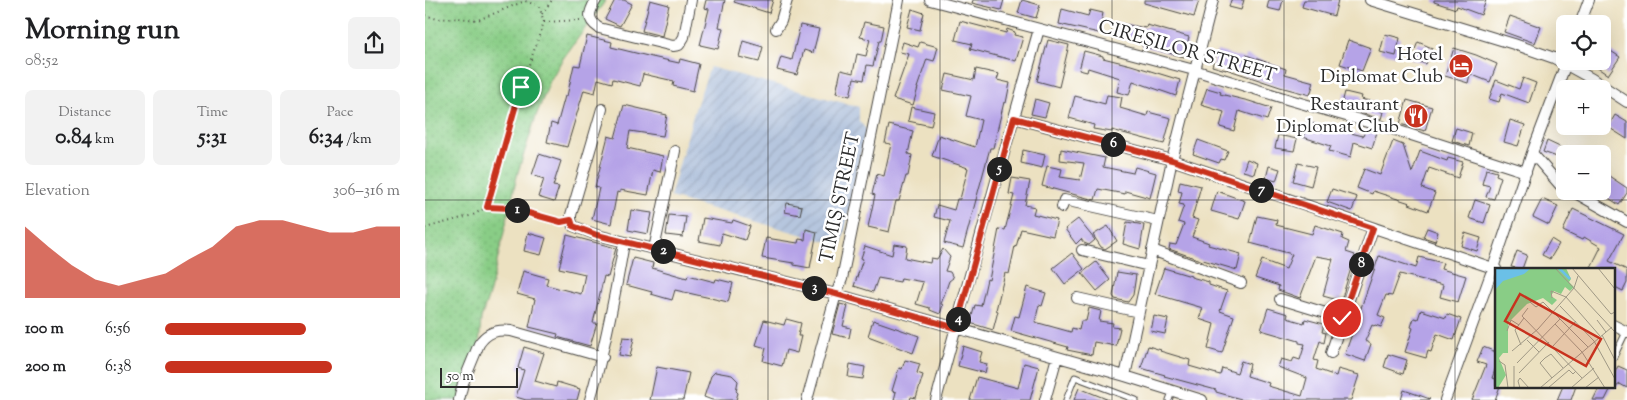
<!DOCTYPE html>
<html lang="en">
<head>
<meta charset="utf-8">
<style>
  :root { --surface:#fff; --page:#f2f2f2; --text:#202124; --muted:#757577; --accent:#c8321e }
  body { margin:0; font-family:"Sorts Mill Goudy",serif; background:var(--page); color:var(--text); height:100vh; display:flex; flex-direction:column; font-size:19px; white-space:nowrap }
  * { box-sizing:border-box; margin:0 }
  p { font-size:16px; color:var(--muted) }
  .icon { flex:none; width:28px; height:28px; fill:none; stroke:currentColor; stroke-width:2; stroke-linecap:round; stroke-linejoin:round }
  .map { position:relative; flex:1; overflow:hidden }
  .details { display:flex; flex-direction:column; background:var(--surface); width:425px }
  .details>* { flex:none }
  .fabs { position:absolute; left:1131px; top:15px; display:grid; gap:10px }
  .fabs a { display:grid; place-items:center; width:55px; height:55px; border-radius:8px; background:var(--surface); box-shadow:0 5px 20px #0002; font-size:25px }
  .scale { position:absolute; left:15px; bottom:12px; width:78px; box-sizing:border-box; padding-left:5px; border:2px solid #2b2b2b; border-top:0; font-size:14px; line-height:18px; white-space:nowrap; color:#2b2b2b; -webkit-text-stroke:4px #fff; paint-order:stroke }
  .pin { position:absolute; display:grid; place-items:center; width:42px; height:42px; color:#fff; margin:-21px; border:2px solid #fff; border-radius:50%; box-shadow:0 1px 5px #0007 }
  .km { position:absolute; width:25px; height:25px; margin:-12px; border-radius:50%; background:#222; color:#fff; font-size:14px; line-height:25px; text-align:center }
  .round { display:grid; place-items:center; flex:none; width:52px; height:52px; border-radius:8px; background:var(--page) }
  .head { display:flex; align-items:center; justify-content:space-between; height:85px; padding:0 25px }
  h1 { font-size:28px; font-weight:800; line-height:38px }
  .metrics { display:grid; grid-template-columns:repeat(3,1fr); gap:8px; height:85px; padding:5px 25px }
  .metrics div { display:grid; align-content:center; border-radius:8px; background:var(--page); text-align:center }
  .metrics b { font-size:21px; font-weight:800 }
  .metrics small { font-size:14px; font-weight:400 }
  .metrics p { font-size:14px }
  .chart { height:140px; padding:10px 25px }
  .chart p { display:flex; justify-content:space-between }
  .chart svg { width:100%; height:90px; margin-top:5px; fill:var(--accent); opacity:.7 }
  ul { padding:0 25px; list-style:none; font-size:16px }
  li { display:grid; grid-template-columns:80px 60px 1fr; align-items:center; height:38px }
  li i { height:12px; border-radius:6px; background:var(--accent) }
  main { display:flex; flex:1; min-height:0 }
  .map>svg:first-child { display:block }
  .industrial { fill:url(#industrial-furrows) }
  .park { fill:url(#park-dots); stroke:#5a7c58 }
  .building { fill:#b5a3e7 }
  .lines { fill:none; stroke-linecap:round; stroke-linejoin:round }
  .service-casing { stroke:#484642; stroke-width:7 }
  .minor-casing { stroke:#484642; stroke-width:12 }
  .path { stroke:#484642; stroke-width:2; stroke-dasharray:1 4; stroke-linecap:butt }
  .service { stroke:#fff; stroke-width:5 }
  .minor { stroke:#fff; stroke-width:10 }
  .route-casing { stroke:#fff; stroke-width:10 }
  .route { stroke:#c8321e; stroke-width:6 }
  .grid { fill:none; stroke:#2b2b2b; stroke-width:1; stroke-opacity:0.55 }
  .labels { text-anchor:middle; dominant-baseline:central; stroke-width:5; stroke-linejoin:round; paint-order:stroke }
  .street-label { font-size:19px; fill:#2b2b2b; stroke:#fff }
  .poi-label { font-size:19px; fill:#2b2b2b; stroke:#fff; text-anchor:end }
  .inset-river { fill:none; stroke:#6bc0e7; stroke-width:2.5 }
  .inset-road { fill:none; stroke:#9f9885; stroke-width:1 }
  .view { fill:#c8321e; fill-opacity:0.15; stroke:#c8321e; stroke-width:2.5 }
  .inset-edge { fill:none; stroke:#2b2b2b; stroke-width:2.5 }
</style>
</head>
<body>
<main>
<section class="details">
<div class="head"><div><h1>Morning run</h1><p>08:52</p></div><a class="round"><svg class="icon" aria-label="share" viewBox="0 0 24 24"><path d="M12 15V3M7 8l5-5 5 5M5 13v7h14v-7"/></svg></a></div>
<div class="metrics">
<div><p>Distance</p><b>0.84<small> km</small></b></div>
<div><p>Time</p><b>5:31</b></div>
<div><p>Pace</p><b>6:34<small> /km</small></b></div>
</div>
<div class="chart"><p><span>Elevation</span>306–316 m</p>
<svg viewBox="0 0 160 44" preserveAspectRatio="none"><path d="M0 44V9L10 19L20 28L30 35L40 38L50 35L60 32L70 25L80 19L90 9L100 6L110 6L120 9L130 12L140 12L150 9L160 9V44z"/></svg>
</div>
<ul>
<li><b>100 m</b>6:56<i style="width:60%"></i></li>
<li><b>200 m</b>6:38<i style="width:71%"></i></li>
</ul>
</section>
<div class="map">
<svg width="1202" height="400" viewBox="0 0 1202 400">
  <defs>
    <pattern id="industrial-furrows" width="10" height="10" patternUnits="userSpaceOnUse" patternTransform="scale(1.25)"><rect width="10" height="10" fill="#b6c6de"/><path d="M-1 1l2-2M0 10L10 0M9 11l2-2" fill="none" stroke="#9daabf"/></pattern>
    <pattern id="park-dots" width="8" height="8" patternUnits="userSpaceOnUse" patternTransform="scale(1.25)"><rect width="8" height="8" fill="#89cd86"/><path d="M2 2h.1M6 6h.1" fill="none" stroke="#76b074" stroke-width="1.8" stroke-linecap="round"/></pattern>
  </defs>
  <rect width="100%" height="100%" fill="#fff"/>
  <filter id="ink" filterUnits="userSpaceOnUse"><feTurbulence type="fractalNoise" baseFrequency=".02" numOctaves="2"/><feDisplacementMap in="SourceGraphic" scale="10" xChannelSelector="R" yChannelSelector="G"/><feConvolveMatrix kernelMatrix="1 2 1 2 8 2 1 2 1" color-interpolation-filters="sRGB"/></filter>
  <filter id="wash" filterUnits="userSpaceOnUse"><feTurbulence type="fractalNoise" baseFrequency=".0096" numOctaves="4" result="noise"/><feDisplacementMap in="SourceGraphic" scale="20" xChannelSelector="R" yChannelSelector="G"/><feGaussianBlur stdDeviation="1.12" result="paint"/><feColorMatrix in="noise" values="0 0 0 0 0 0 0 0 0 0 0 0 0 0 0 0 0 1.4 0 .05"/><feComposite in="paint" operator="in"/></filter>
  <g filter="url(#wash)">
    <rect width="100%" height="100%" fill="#ece1c1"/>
    <path class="industrial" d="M285 67 434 107V121L441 129 417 246 245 197 269 112Z"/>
    <path class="park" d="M0 0H181L137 60 125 81 111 116 93 172 65 292 56 318 53 363 44 400H0Z"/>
    <g id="blocks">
      <path class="building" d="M190 0H199L207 4 195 26 180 19Z
        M225 0 244 5 237 36 217 31Z
        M281 0H300L294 27 298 28 293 49 275 45 284 9 279 8Z
        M310 0H348L344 13 309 2Z
        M548 0H579L576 10 547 3Z
        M597 0 615 5 611 18 593 13Z
        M719 0H774L769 17 719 3Z
        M806 0H819L816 10 804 7Z
        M844 0H858L855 11 842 8Z
        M879 0H913L909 16 877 7Z
        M1009 0H1061L1056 15 1032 6 1031 9 1009 2Z
        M487 9 499 13 495 30 482 27Z
        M637 9 663 16 665 10 678 13 674 33 634 24Z
        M1085 16 1116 27 1110 43 1079 32Z
        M535 21 581 33 582 29 590 32 589 35 598 37 591 61 545 49 547 44 530 40Z
        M439 22 459 26 456 41H454L448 66 442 65 439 80 429 78 425 96 411 93 416 70 428 73 432 54 441 56 445 39 435 37Z
        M692 23 721 28 722 25 764 37 759 57 717 46V43L689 37Z
        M375 25 394 29 388 53 379 50 372 75 352 70 356 57 367 60Z
        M960 34 975 38 971 56 955 52Z
        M162 36 187 42 186 47 227 57 254 63 255 59 274 64 268 91 248 86 249 81 218 74 215 86 188 79 187 83 173 79 170 93 159 90 142 147 122 142 126 123 132 125 140 96H142L149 65 155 66Z
        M623 40 644 45 634 87 612 81Z
        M923 40 946 48 937 71 915 64Z
        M318 41 338 47 334 62 314 57Z
        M478 42 493 47 495 42 513 47 509 61 502 59 492 88H493L488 105 468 99 484 54 475 52Z
        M993 42 1007 48 1001 64 986 59Z
        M1178 46 1195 57 1183 75 1162 61H1178Z
        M1029 48 1051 55 1072 64 1065 82 1045 74 1043 83 1020 76Z
        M659 51 678 56V58L706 65 755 80 751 96 708 81 704 95 692 92 695 78 663 68 662 72 654 70Z
        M792 51 820 59 821 55 861 69 860 74 889 82 885 95 855 87 801 69V70L787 66Z
        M551 69 574 74 572 80 585 83 581 103 579 102 568 148H565L538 248 519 243 525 221 509 217 512 205 529 210 532 199H535L543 168 507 156 514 135 550 147 556 120 541 116 546 96 518 90 522 74 549 80Z
        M1098 78 1111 83 1104 103 1077 93 1074 102 1064 99 1071 80 1094 89Z
        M782 88 796 92 795 94 824 101 846 108 842 120 814 111 809 131 795 127 799 112 776 105Z
        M920 92 937 96 936 99 957 104 955 111 958 112 956 119 916 107Z
        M682 95 697 97 695 108 722 116 723 112 746 118 739 144 687 130V132L668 129 669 125 644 118 650 96 680 104Z
        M610 99 624 103 620 117 606 114Z
        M982 100 1007 107 1000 131 975 124Z
        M199 105 242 115 238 136 205 131 202 148 238 156 235 172 228 170 223 195 195 190V193L192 192 186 224 167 219 174 188 170 187 183 136 190 138Z
        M486 107 509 112 506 126 483 121Z
        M1190 115 1202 122V139L1183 127Z
        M1085 120 1100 125 1093 146 1079 142Z
        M883 122 910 131V129L938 136 941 129 952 132 947 148 929 142 926 157 904 151 906 146 878 137Z
        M464 125 488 131 483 154 487 155 483 176H481L474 201H471L464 232 443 227 450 195 447 194 452 174 459 176 466 144 460 143Z
        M1031 128 1047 133 1044 146 1027 141Z
        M853 135 872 139 869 151 850 148Z
        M773 140 803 151 799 160 796 159 794 163 768 154Z
        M968 141 978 145 987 173 995 151 1022 161 1023 158 1038 162 1033 178 1004 168 997 188 1010 193 1003 211 984 204 985 203 948 191 947 194 932 188 939 169 955 175Z
        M1122 141 1137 148 1132 157 1118 152Z
        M636 149 680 158 678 167 708 173 710 167 731 173 725 198 700 191V194L673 189 670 200 617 186 622 166 637 169 635 177 655 180 659 163 635 160Z
        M598 150 620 155 617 168 596 163Z
        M114 154 136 161 128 186 134 187 129 202 113 197 119 179 107 175Z
        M822 159 832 163 829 174 818 171Z
        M873 163 891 167 886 186 868 181Z
        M844 166 855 169 851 181 841 178Z
        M1061 169 1072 172 1071 175 1076 177 1069 199 1061 197 1065 186 1057 184Z
        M1178 172 1202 188V193L1194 205 1178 194Z
        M587 178 605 181 600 205 610 207 608 214 632 220 628 236 596 229 591 247 590 246 584 274 580 273 571 310 573 311 568 330 545 323 550 305 556 306 562 279 564 280 574 229 580 230 589 195 584 194Z
        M755 181 776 186 767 218 773 220 767 237 784 243 783 245 816 254 812 270 778 260V261L744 249 745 244 751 245 759 224 753 222 759 205 754 204 757 192 753 191Z
        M907 189 932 197 927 211 902 202Z
        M792 191 820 201 814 219 786 211Z
        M1117 199 1133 206 1124 225 1108 217Z
        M1050 200 1065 205 1059 223 1044 218Z
        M362 203 377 206 375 215 360 212Z
        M1148 209 1199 234 1184 261 1202 270V283L1198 291 1188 286V269H1165L1176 247 1159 237 1157 240 1138 231Z
        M206 210 227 213 223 234 203 230Z
        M244 215 261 217 258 237 241 235Z
        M832 216 852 220 851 225 887 234 890 225 918 234 917 239 924 242 921 252 930 255 916 301 898 296 908 259 891 256 875 298 853 290 854 286 830 278 837 260 861 269 867 254 825 243Z
        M278 218 307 223 308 220 325 226 320 240 297 233 295 245 274 241Z
        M653 219 670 240 664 245 659 243 656 239 651 244 640 229Z
        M702 222 719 225 715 249 698 244Z
        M683 226 692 241 680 249 676 247 668 235Z
        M1002 228 1013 232 1010 241 998 237Z
        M381 229 392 232 385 268 369 265V263L337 258 341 238 373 243 374 239 380 240Z
        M103 233 121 238 116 255 99 251Z
        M1040 233 1056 238 1052 251 1036 246Z
        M142 235 191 248 183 277 179 276 168 323H172L165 346 132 337 133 334 104 327 110 299 92 294 98 271 123 278 121 285 156 294 160 274 134 268Z
        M1126 239 1134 244 1125 259 1117 255Z
        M469 244 482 246 480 258 505 263 506 258 512 259 518 249 525 257 520 271 525 272 528 278 524 281 516 304 518 305 515 314 505 310V308L491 304 498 282 476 278 475 282 453 278 448 292 429 286 438 259 436 258 440 246 467 255Z
        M1092 251 1102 255 1097 269 1086 267Z
        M647 253 659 269 640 284 628 268Z
        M954 256 991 268 994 257 1018 263 1016 269 1041 276 1033 302 1015 297 1018 285 975 274 967 296 961 295 953 315 960 318 956 327 950 325 949 326 947 325 940 341 946 344 940 361 920 354Z
        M208 258 228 263 227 268 262 278 263 275 290 282 291 279 308 283 303 302 250 290 247 300 226 294 227 292 201 285Z
        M671 262 685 280 672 291 657 273Z
        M739 268 766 276V277L784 282V285L802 291 795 311 809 316 797 353 783 349 789 324 774 319 778 308 730 294Z
        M692 272 711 275 708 295 703 302 690 299 688 296Z
        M602 287 621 293 617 306 614 305 610 322 646 332 647 328 654 330 656 321H661L664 308 676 311 674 321 688 323 687 327 695 328 691 346 669 342 667 355 642 350 643 347 586 331 590 316 594 317Z
        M415 304 423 306 418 326 426 328 424 338 407 334Z
        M843 308 863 314 862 318 879 323 880 319 899 324 897 332 901 333 899 343 895 341 889 360 893 361 891 369 911 376 913 369 934 375 926 400H816V399L791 392V390L739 376 740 375 716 368 723 346 736 350 735 351 765 360 764 366 795 375 797 368 812 373 816 361 825 364 822 376 844 383 843 386 877 396 882 378 853 367 856 359 867 362 869 358 875 360 880 344 874 343V341L836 330Z
        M996 310 1021 318 1022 314 1036 319 1029 340 1012 334 1006 352 1003 351 1001 358 980 352 988 328 986 327 989 318 993 319Z
        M729 316 743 319 740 334 726 331Z
        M361 319 376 323 373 336H376L372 353 361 350 357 366 338 361 341 348 331 345 339 320 359 325Z
        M448 320 494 336 488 353 443 336Z
        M198 337 209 338 205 357 194 355Z
        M538 346 557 352 554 362 562 364 560 373 533 366Z
        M99 347 119 353 110 381 131 387 132 382 155 389 152 400H101L91 397 99 370 93 368Z
        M1058 347 1071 352V367L1067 378 1071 379V386H1075L1070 400H1047L1061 365 1052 362Z
        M963 354 982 360 978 374 959 367Z
        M480 360 495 364 492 373 498 375 491 398 486 397 485 400H469L471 392 467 391 474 368 477 369Z
        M599 363 614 367 605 400H545L552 377 593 388Z
        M425 364 440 367 438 379 423 377Z
        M1193 366 1202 370V388L1195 384 1188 389V376Z
        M232 367 264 373 258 400H225Z
        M290 372 307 375 313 381 311 391 313 393 311 400H287L279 397 286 376Z
        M1138 386H1151L1146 400H1132Z
        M1175 386H1187L1180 400H1168Z
        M654 388 684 400H649Z
        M979 390 1005 399 1004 400H976Z"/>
    </g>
  </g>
  <g filter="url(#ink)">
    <use href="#blocks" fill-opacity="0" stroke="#484642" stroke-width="1"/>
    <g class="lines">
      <defs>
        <path id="service" d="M1188 359 1201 332
          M641 400 650 377 711 400
          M744 400 747 392"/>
        <path id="minor" d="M171 0C164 12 161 19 174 28L248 46 254 45 259 37 266 0
          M505 0 769 70 865 100 974 131 1101 172
          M945 0 1089 44 1129 58 1167 79 1202 102
          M1155 24 1164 0
          M351 29 356 21 362 0
          M177 109 146 215V220L148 226 172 235 411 294 700 376 777 400
          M589 118 747 160 1071 269
          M1107 153 1135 185 1140 187
          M1147 191 1202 222
          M637 207 639 200 733 221
          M229 249 250 151
          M657 250 724 266
          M727 250 816 283
          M652 298 714 312
          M855 299 917 318
          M1188 325 1202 332
          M906 353 948 228
          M700 376 747 160 788 0
          M34 400 38 383 54 344C62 332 72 329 86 331L178 357
          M165 400C180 348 190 296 199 243
          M382 400 411 294 417 279 474 0
          M511 400 559 224 614 29
          M620 400 632 357
          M1020 400 1068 268 1107 153 1142 61"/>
      </defs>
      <use href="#service" class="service-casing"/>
      <use href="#minor" class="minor-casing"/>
      <path class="path" d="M117 14 127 0
        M0 15 12 19 33 18 53 20 100 1 114 6 119 22 93 96 62 207H85L136 222
        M119 22 155 20
        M0 228 48 215 62 207"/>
      <use href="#service" class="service"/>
      <use href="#minor" class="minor"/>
    </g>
  </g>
  <g class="lines" filter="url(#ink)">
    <defs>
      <path id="route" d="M96 87 62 207 85 208 136 222 146 220 148 226 172 235 411 294 531 328 589 118 747 160 948 228 917 318"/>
    </defs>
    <use href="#route" class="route-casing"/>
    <use href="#route" class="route"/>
  </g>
  <path class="grid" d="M172 0V400M343 0V400M515 0V400M687 0V400M859 0V400M1030 0V400M0 200H1202"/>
  <defs>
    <symbol id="hotel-disc" viewBox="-11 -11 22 22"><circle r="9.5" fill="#c8321e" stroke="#fff"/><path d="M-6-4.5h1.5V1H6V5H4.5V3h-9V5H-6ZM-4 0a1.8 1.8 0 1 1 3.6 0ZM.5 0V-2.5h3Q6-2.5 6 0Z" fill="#fff"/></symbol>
    <symbol id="restaurant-disc" viewBox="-11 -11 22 22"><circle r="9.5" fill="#c8321e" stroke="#fff"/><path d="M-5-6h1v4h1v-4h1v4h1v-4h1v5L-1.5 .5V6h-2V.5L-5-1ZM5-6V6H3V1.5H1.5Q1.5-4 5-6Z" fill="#fff"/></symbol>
  </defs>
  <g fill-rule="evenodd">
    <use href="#hotel-disc" x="1022" y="52" width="28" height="28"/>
    <use href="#restaurant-disc" x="977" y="102" width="28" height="28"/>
  </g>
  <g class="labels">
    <g class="street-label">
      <text transform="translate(762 52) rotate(16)">CIREȘILOR STREET</text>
      <text transform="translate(416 198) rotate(-78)">TIMIȘ STREET</text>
    </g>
    <g class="poi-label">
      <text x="1018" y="55">Hotel<tspan x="1018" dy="22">Diplomat Club</tspan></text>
      <text x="974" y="105">Restaurant<tspan x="974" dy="22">Diplomat Club</tspan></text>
    </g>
  </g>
  <g transform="translate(1070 268)">
    <rect width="120" height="120" fill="#ece1c1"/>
    <path d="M0 0H71L76 11 74 14 79 19 75 23 70 19 66 26 59 23 56 28 62 32 57 37 48 30 32 36 13 55V85H8L4 90 11 107 3 120H0Z" fill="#89cd86"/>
    <path d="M0 0H36L29 6 8 13 0 22Z" fill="#6bc0e7"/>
    <path class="inset-river" d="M64 0 75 11"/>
    <path class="inset-road" d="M60 0 120 64M77 0 116 46 120 44M103 0 120 21M57 30 56 23 71 29 105 68M38 32 35 34 41 39 48 34 93 79M65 38 99 73 120 111M33 40 27 48 87 110M102 52 111 64M60 56 87 84 110 120M12 63 16 52 24 57M107 67 120 92M32 72 44 84M26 77 20 62 29 50M58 78 81 53M17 83 43 61 79 20 83 8M4 93 10 97 13 120M22 95 65 51M24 105 54 74M57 110 45 95 50 90 56 86 68 100M19 120V98M25 120 23 113 25 110 34 120M45 120 117 59M53 120 74 102 78 106 81 103M76 120 99 100M90 120 104 109"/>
    <path class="view" d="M25 26 106 71 91 98 10 53Z"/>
    <rect width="120" height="120" class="inset-edge"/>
  </g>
</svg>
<div class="fabs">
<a><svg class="icon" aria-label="locate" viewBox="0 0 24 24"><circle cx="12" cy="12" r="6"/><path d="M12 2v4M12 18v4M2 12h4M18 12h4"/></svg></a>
<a>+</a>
<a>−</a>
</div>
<div class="scale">50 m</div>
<div class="pin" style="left:96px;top:87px;background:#1e9e55"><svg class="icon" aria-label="arrive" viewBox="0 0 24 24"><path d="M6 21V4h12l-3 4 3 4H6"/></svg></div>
<div class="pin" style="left:917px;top:318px;background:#d93025"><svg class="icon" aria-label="check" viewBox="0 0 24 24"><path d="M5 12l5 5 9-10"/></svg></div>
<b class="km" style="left:92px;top:210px">1</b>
<b class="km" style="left:238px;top:251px">2</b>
<b class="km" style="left:389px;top:288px">3</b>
<b class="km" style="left:533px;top:319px">4</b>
<b class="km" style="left:574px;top:169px">5</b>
<b class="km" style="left:688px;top:144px">6</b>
<b class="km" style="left:836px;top:190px">7</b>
<b class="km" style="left:936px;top:264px">8</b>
</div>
</main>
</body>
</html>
